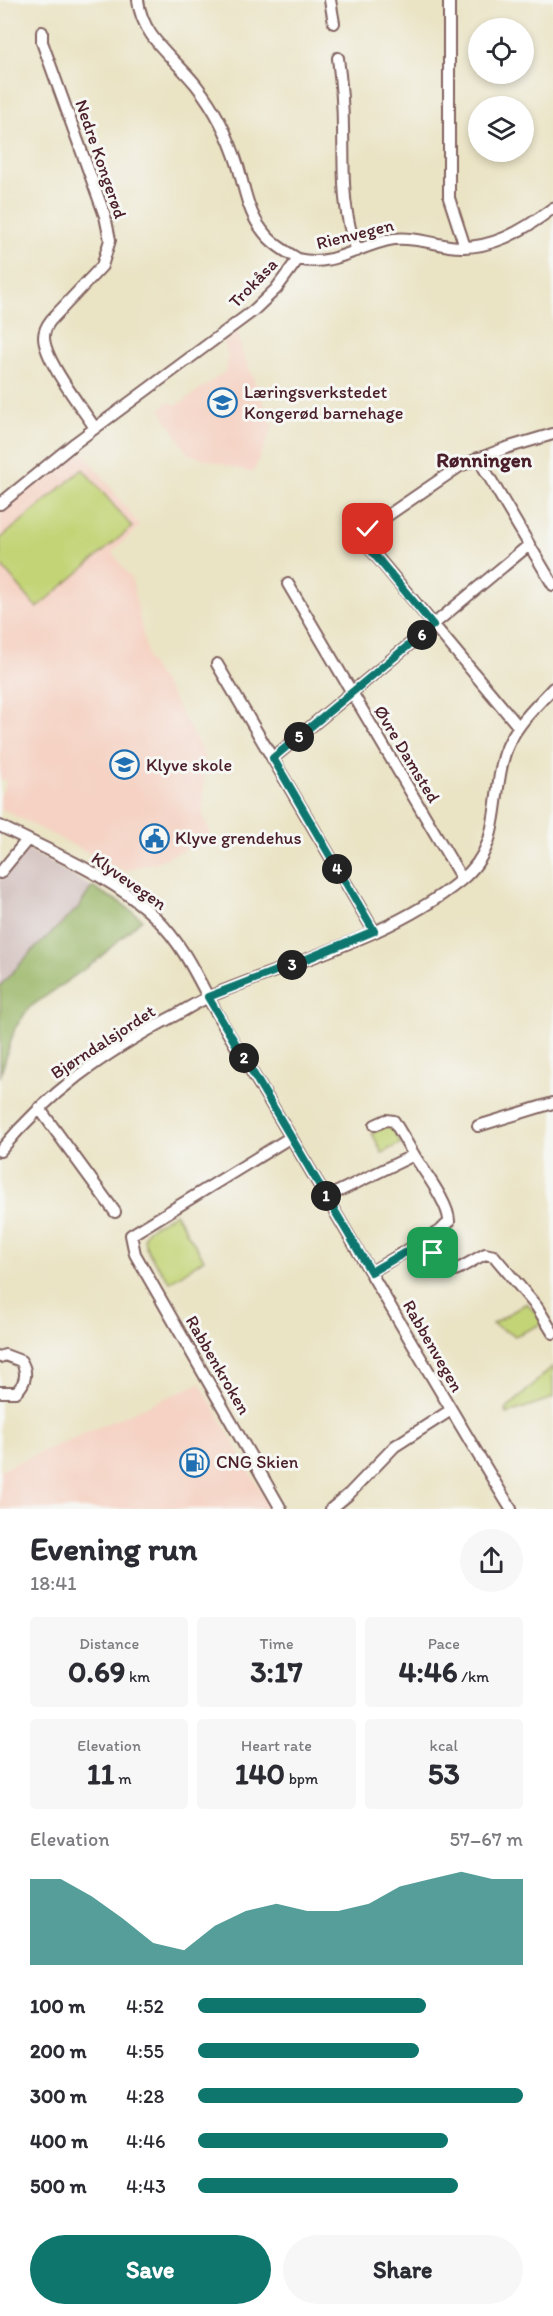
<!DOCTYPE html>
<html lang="en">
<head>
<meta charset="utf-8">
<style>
  :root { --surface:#fff; --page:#f7f7f7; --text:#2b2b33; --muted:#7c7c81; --accent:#0f766e }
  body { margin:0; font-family:Itim,sans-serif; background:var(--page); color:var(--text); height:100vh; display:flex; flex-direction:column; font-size:22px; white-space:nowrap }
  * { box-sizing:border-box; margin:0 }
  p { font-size:20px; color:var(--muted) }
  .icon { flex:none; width:33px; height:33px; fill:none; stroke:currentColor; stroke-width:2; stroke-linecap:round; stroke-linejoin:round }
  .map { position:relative; height:1509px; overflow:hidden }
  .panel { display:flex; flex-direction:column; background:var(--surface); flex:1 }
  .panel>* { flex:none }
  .controls { position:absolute; left:468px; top:18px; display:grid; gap:12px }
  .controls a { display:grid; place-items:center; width:66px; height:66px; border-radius:50%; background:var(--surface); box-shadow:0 3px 9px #0003; font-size:30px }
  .pin { position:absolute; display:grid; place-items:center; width:51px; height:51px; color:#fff; margin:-26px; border-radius:12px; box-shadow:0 3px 9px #0006 }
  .km { position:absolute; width:30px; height:30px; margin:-15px; border-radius:50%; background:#222; color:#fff; font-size:16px; line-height:30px; text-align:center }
  .round { display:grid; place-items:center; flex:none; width:63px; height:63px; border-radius:32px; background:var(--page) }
  .head { display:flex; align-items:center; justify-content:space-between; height:102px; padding:0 30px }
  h1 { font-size:33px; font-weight:700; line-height:45px }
  .stats { display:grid; grid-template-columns:repeat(3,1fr); gap:9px; height:102px; padding:6px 30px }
  .stats div { display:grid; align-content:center; border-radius:6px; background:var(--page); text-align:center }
  .stats b { font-size:30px; font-weight:700 }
  .stats small { font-size:16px; font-weight:400 }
  .stats p { font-size:16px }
  .chart { height:168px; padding:12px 30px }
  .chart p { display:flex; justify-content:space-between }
  .chart svg { width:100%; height:108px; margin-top:6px; fill:var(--accent); opacity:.7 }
  .primary-button { display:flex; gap:12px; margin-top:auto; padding:12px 30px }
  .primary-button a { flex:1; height:69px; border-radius:36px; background:var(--accent); color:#fff; font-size:24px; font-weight:700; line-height:69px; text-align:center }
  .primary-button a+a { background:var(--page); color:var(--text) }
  ul { padding:0 30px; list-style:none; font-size:20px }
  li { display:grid; grid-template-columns:96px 72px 1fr; align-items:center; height:45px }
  li i { height:15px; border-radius:8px; background:var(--accent) }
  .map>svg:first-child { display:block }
  .built { fill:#f5d2c3 }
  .industrial { fill:#d1bfbd }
  .green { fill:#c3d477; stroke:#867a51; stroke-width:1.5 }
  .forest { fill:#9ab668; stroke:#726a4a; stroke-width:1.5 }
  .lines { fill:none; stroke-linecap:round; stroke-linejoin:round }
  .minor-casing { stroke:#826461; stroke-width:14 }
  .minor { stroke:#fff; stroke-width:10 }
  .route-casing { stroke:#fff; stroke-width:12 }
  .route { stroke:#0f766e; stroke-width:8 }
  .labels { text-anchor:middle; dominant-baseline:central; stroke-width:6; stroke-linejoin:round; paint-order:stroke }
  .street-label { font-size:18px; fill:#4a1f2b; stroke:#f6f6f2 }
  .poi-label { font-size:18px; fill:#4a1f2b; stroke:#f6f6f2; text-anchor:start }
  .quarter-label { font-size:21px; font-weight:bold; fill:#4a1f2b; stroke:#f6f6f2 }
</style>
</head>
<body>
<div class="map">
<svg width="553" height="1509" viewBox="0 0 553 1509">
  <rect width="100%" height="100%" fill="#f6f6f2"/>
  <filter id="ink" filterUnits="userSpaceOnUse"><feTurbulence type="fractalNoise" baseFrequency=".0167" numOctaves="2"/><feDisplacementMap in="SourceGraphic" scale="12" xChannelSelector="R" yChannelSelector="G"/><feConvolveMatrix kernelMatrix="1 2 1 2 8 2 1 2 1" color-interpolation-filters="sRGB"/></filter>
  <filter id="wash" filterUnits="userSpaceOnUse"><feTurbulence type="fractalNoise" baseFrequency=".008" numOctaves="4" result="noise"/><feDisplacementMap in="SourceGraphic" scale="24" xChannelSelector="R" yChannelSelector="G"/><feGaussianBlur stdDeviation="1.35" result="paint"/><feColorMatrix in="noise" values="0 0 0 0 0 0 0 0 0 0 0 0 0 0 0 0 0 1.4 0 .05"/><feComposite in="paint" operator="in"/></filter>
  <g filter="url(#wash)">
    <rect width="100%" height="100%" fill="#eae3c4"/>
    <path class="built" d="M238 331 241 349 273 426 253 473 188 454 160 409 168 402 176 405 182 402 226 371 228 358 224 341Z
      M85 454 140 526 112 552 132 580 148 660 172 697 204 754 203 817 210 832 205 841 156 862 124 871 0 808V796L7 782 0 778V513L25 491 58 468 76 456Z
      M200 1383 271 1509H0V1470Z"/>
    <path class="industrial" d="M26 848 92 887 78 908 31 952 0 986V878Z"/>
    <path class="green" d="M83 469 132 527 37 608 0 564V539Z
      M390 1124 401 1143 382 1153 372 1133Z
      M175 1213 204 1259 170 1282C163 1272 137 1244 146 1232 152 1225 167 1219 175 1213Z
      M527 1303 544 1323 515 1336 492 1324Z
      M553 1366V1398L506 1414 505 1411Z"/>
    <path class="forest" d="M92 887 121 903 142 919 96 961 29 1008 15 1028 0 1077V986L31 952 78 908Z"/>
  </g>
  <g filter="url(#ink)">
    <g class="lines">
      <defs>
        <path id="minor" d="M330 0 334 23
          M449 0V198L465 247
          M42 32V42L105 216 110 240 102 266 51 320C47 325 44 330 44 337 44 360 82 408 95 428
          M338 58C341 81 343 104 343 128 344 173 341 208 357 251
          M298 259C334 268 360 244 394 239 413 237 430 243 449 246 488 252 523 231 553 208
          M478 458 553 585
          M0 504 75 443 253 311 276 289 298 259C285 251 271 243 262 230 248 212 244 187 238 166 229 137 215 109 196 85 174 57 142 38 138 0
          M288 584 462 879
          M217 664 374 931
          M518 726 367 545 363 536 368 529 460 466 506 448 553 434
          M273 758 529 545
          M0 826C53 853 113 876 156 918 180 942 193 968 208 997 224 1028 243 1057 261 1087 345 1227 426 1370 511 1509
          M0 873 27 840
          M39 1108 115 1212
          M375 1125 386 1120 394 1121 414 1155
          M478 1126 553 1103
          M0 1151C50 1091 101 1055 170 1018 186 1010 201 999 218 993 298 960 392 936 460 881 504 846 490 800 505 753 514 726 535 708 553 688
          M327 1197 414 1155C423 1170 450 1205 449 1222L441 1230 371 1272
          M418 1245 429 1249 451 1271 458 1269 485 1254 494 1256 537 1307 553 1333
          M0 1357 5 1355 21 1361C28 1372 26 1383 16 1392H0
          M281 1509 135 1254 131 1235 291 1137
          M331 1509 349 1494 395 1446 451 1410"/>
      </defs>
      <use href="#minor" class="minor-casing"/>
      <use href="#minor" class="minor"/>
    </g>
  </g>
  <g class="lines" filter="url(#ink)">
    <defs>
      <path id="route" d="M368 529 365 532 364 542 433 625 273 758 374 931 309 958 208 997 371 1272 418 1245 427 1247 433 1253"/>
    </defs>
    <use href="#route" class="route-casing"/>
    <use href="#route" class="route"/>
  </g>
  <defs>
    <symbol id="school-ring" viewBox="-11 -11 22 22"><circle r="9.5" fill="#f6f6f2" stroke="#1f6fb2" stroke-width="1.5"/><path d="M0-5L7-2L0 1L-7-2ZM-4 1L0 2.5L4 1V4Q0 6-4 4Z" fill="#1f6fb2"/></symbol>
    <symbol id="civic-ring" viewBox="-11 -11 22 22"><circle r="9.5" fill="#f6f6f2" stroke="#1f6fb2" stroke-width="1.5"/><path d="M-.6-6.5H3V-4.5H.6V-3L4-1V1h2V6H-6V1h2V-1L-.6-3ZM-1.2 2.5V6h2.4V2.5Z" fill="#1f6fb2"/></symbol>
    <symbol id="fuel-ring" viewBox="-11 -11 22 22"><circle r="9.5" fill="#f6f6f2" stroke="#1f6fb2" stroke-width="1.5"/><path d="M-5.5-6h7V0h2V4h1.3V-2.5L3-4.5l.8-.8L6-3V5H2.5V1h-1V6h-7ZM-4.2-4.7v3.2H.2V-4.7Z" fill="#1f6fb2"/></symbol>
  </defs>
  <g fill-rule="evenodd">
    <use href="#school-ring" x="206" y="386" width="33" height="33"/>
    <use href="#school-ring" x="108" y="748" width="33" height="33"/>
    <use href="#civic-ring" x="138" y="822" width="33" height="33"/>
    <use href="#fuel-ring" x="178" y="1446" width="33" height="33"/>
  </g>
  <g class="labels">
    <g class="street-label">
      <text transform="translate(101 159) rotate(71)">Nedre Kongerød</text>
      <text transform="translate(355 234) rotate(-14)">Rienvegen</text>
      <text transform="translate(253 283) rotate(-46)">Trokåsa</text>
      <text transform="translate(407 754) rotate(59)">Øvre Damsted</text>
      <text transform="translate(129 881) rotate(35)">Klyvevegen</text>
      <text transform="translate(103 1042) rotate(-33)">Bjørndalsjordet</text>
      <text transform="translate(433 1346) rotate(60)">Rabbenvegen</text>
      <text transform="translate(218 1365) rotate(60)">Rabbenkroken</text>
    </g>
    <g class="poi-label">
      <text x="244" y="392">Læringsverkstedet<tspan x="244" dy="21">Kongerød barnehage</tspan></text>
      <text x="146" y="765">Klyve skole</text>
      <text x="175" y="838">Klyve grendehus</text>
      <text x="216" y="1462">CNG Skien</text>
    </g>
    <g class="quarter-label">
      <text x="484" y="459">Rønningen</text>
    </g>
  </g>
</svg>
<div class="controls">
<a><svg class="icon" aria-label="locate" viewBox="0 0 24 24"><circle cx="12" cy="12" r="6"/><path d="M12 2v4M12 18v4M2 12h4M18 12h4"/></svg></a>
<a><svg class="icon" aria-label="layers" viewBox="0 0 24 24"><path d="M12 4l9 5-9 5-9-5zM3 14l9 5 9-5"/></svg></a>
</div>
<div class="pin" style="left:433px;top:1253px;background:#1e9e55"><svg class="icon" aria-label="arrive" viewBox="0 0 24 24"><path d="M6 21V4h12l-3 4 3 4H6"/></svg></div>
<div class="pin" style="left:368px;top:529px;background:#d93025"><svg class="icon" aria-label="check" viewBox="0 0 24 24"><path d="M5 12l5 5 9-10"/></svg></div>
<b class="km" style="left:326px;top:1196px">1</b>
<b class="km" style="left:244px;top:1058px">2</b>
<b class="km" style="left:292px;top:965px">3</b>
<b class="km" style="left:337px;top:869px">4</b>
<b class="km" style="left:299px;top:737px">5</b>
<b class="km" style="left:422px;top:635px">6</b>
</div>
<section class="panel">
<div class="head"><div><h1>Evening run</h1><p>18:41</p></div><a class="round"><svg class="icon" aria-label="share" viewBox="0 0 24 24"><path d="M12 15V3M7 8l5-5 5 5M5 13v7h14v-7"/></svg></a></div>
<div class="stats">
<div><p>Distance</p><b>0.69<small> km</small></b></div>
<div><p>Time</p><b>3:17</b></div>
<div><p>Pace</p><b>4:46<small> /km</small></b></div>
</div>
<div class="stats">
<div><p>Elevation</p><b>11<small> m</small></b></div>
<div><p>Heart rate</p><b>140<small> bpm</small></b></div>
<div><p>kcal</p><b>53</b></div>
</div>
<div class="chart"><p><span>Elevation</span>57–67 m</p>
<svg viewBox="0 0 160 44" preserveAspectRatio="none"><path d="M0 44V9L10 9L20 16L30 25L40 35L50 38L60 28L70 22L80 19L90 22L100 22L110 19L120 12L130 9L140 6L150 9L160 9V44z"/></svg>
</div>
<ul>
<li><b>100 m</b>4:52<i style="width:70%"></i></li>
<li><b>200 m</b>4:55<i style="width:68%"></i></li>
<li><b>300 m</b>4:28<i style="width:100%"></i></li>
<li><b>400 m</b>4:46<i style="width:77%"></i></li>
<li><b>500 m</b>4:43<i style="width:80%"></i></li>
</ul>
<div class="primary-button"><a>Save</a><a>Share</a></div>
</section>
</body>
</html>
